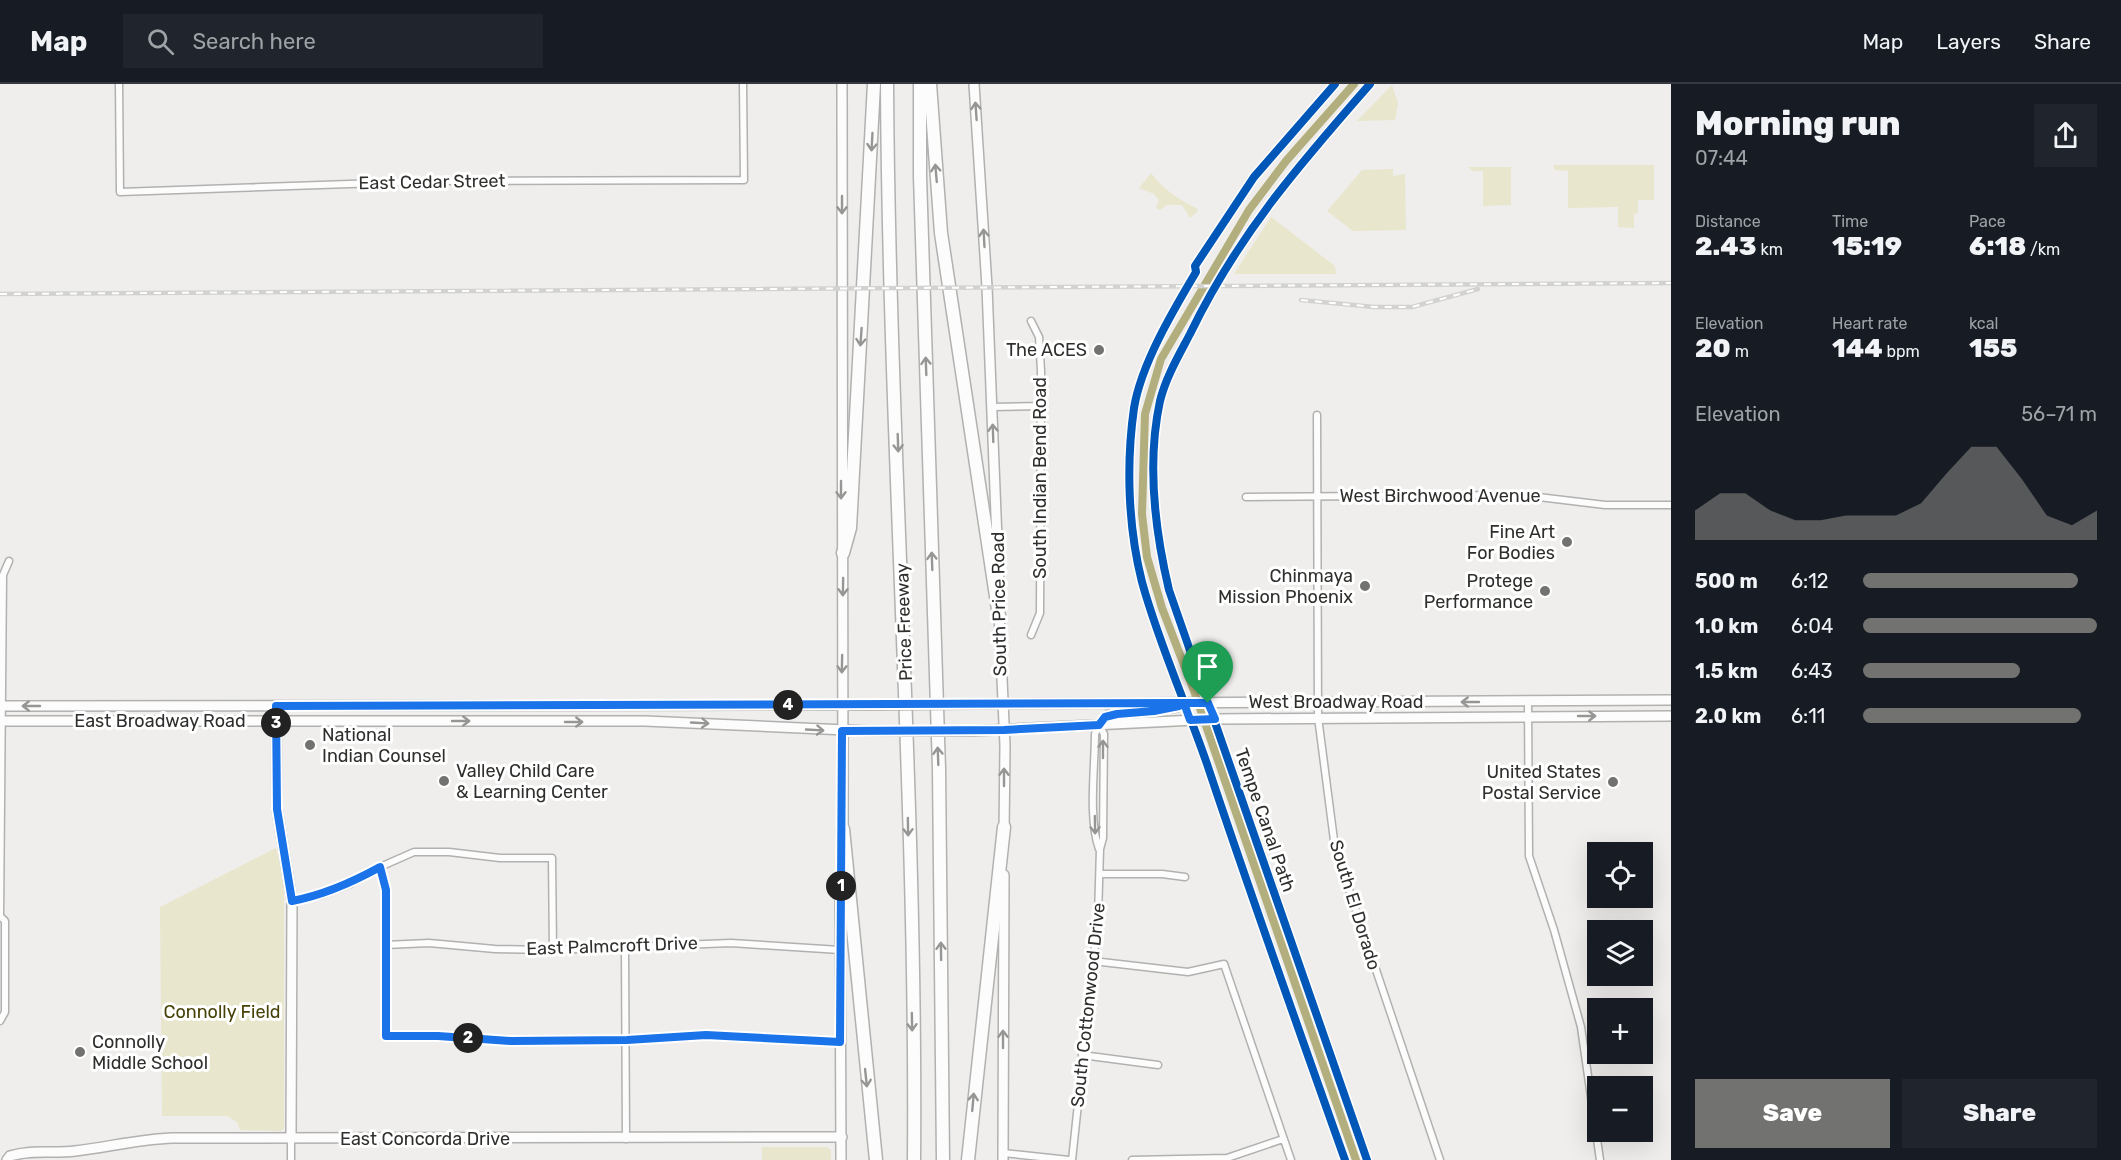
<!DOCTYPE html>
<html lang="en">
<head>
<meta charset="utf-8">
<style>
  :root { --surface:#171b24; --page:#20242c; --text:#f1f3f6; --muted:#9ea1a6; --line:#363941; --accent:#727270 }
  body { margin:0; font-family:Rubik,sans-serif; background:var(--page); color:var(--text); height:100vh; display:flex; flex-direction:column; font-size:22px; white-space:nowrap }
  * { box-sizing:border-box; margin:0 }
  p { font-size:20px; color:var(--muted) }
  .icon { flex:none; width:33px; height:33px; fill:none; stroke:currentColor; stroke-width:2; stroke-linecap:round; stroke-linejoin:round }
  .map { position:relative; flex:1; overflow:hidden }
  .side { display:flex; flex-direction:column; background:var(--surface); width:450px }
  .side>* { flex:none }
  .fabs { position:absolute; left:1587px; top:758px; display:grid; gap:12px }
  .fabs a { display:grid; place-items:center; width:66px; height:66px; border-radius:0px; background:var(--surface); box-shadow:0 6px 24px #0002; font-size:30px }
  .pin { position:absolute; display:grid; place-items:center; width:51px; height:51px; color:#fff; margin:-62px -26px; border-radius:50% 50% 50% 0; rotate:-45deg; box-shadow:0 0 6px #0007 }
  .pin .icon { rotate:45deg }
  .km { position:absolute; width:30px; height:30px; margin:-15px; border-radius:50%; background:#222; color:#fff; font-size:16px; line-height:30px; text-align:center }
  .round { display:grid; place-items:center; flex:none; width:63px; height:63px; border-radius:0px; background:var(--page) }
  .headline { display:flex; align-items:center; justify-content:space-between; height:102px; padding:0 24px }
  h1 { font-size:33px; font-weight:800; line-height:45px }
  .metrics { display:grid; grid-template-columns:repeat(3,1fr); gap:9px; height:102px; padding:6px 24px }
  .metrics div { display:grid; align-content:center }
  .metrics b { font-size:26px; font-weight:800 }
  .metrics small { font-size:16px; font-weight:400 }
  .metrics p { font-size:16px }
  .chart { height:168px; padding:12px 24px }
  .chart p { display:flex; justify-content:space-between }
  .chart svg { width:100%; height:108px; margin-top:6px; fill:var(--accent); opacity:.7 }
  .primary-button { display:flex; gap:12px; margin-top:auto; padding:12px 24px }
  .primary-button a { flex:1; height:69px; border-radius:0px; background:var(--accent); color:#fff; font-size:24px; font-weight:800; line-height:69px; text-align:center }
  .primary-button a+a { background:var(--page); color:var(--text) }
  ul { padding:0 24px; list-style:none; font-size:20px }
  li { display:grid; grid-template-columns:96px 72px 1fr; align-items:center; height:45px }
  li i { height:15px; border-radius:8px; background:var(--accent) }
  header { display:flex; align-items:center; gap:36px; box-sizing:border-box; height:84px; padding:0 30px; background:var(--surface); border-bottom:2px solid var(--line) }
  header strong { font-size:28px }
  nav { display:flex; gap:33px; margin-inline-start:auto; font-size:21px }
  .search { width:420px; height:54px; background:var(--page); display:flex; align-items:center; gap:15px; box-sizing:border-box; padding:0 21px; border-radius:0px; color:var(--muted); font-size:22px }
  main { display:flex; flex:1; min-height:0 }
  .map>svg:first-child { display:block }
  .green { fill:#e8e6cc }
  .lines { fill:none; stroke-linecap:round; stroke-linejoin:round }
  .canal { stroke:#b3ae7d; stroke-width:8 }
  .street-casing { stroke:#b1b1af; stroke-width:9 }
  .secondary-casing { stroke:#b1b1af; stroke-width:12 }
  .highway-casing { stroke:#b1b1af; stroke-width:15 }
  .street { stroke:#fdfcfc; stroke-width:6 }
  .secondary { stroke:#fdfcfc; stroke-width:9 }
  .highway { stroke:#fdfcfc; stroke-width:12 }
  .rail-casing { stroke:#d2d2d1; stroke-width:4.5 }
  .rail { stroke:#fff; stroke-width:2; stroke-dasharray:7; stroke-linecap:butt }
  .secondary-bridge-casing { stroke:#b1b1af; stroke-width:12; stroke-linecap:butt }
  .secondary-bridge { stroke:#fdfcfc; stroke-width:9 }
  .cycleway-casing { stroke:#fff; stroke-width:11 }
  .cycleway { stroke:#0057b8; stroke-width:8 }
  .oneway { stroke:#969694 }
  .route-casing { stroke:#fff; stroke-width:12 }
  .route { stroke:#1a73e8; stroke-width:8 }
  .poi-dot { fill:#727270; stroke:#fff; stroke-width:2 }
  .labels { text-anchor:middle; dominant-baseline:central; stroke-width:6; stroke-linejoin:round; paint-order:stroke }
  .street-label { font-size:18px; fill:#2f2f2d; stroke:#fff }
  .poi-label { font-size:18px; fill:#2f2f2d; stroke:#fff; text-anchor:end }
  .park-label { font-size:18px; fill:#474208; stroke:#fff }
</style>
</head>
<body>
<header>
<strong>Map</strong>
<div class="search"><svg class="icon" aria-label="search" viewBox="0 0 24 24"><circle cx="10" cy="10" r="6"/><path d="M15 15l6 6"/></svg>Search here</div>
<nav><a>Map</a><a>Layers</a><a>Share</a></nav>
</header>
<main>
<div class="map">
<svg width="1671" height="1076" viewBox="0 0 1671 1076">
  <rect width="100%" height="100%" fill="#efeeec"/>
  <path class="green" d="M1392 1 1398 19 1395 36 1357 37Z
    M1553 81H1654V116H1638V129L1634 130V144L1618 143V123L1568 124V87L1555 86Z
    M1468 83H1511V121L1483 122V87H1473Z
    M1393 85V92L1405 90 1406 146 1353 147 1327 127 1362 86Z
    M1151 89C1163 105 1178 115 1196 124L1198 127 1190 134 1182 121H1167L1160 126 1156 124 1159 116 1154 110 1139 104Z
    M1271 133 1335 182 1336 190H1234Z
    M276 764 284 797V1044L281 1047 240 1046 237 1038 227 1032H162L160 823Z
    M762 1063H827L831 1066V1076H762Z"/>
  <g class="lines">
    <path class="canal" d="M1354 0 1286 77 1249 126 1161 275 1145 330 1142 430 1147 473 1162 524 1194 607 1356 1076"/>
    <defs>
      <path id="street" d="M119 0 120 108 438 97 744 96 743 0
        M1031 237 1039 253 1041 287 1040 529 1031 551
        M992 323 1041 322
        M1317 331 1318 633 1335 764 1440 1076
        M1246 413 1522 411 1605 421H1671
        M1528 617 1529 772 1554 846 1581 943 1600 1076
        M1099 641 1095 650C1095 683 1088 735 1099 765
        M380 783 386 806V952H438L511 957 627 956 706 951 840 958
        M1100 790H1162L1185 793
        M292 817 321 811 350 800 380 783 414 768H449L500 774H552L553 866
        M385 861 429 859 495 865 553 866 731 859 840 866
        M625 864 626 1055
        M1093 877 1188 888 1224 880 1291 1076
        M0 937 5 928V837L0 832 3 491 9 477
        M1082 971 1158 981
        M291 1055V1076
        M1003 1069 1069 1076
        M1072 1076 1098 833 1100 765 1103 754 1104 650 1099 641
        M1132 1076 1227 1074 1283 1055"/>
      <path id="secondary" d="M842 0 843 750
        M974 0 987 203 999 507
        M999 527 1005 662 1004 750
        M973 620 1671 616
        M0 622 868 621
        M276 622 277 725 292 817 291 1055
        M0 637H645L868 647
        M1099 641 1109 631 1177 623
        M973 647 1215 635 1671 632
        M7 1076 10 1072C32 1065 53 1070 75 1067 109 1063 140 1055 173 1054L842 1053
        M841 1076 840 820 842 779
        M1003 1076 1004 791"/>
      <path id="highway" d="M887 0C889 359 917 717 914 1076
        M920 0V92L939 685 943 1076
        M930 0 941 149 999 532
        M843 469 850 444 874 0
        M843 745 876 1076
        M968 1076 1004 743"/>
    </defs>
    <use href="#street" class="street-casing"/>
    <use href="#secondary" class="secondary-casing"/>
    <use href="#highway" class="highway-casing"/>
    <use href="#street" class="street"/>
    <use href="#secondary" class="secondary"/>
    <use href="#highway" class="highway"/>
    <defs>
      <path id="rail" d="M0 210 1671 199
        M1301 216 1374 223H1412L1478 205"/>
    </defs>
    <use href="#rail" class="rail-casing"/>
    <use href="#rail" class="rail"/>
    <defs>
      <path id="secondary-bridge" d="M868 621 973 620
        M868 647H973"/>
    </defs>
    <use href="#secondary-bridge" class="secondary-bridge-casing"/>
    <use href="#secondary-bridge" class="secondary-bridge"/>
    <defs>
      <path id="cycleway" d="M1335 0 1254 93 1195 182 1196 188C1174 225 1141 280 1134 324 1126 380 1128 443 1142 498 1159 560 1186 619 1207 680 1251 812 1298 944 1345 1076
        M1367 1076 1169 506C1155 447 1147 377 1160 317 1166 293 1179 271 1190 250 1238 151 1298 82 1370 0"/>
    </defs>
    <use href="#cycleway" class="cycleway-casing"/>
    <use href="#cycleway" class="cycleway"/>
  </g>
  <defs><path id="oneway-shaft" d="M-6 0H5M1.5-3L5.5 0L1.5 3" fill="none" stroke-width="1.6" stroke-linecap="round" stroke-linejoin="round" transform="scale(1.5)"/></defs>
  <g class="oneway">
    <use href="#oneway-shaft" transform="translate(976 27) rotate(-94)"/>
    <use href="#oneway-shaft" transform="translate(872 58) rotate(93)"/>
    <use href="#oneway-shaft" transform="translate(936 89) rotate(-95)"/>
    <use href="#oneway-shaft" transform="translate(842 121) rotate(90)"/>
    <use href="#oneway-shaft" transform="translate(984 154) rotate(-93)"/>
    <use href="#oneway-shaft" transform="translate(861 253) rotate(94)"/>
    <use href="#oneway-shaft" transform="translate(926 282) rotate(-92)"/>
    <use href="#oneway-shaft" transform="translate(993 349) rotate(-92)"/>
    <use href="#oneway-shaft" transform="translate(898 359) rotate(88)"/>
    <use href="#oneway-shaft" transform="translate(841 406) rotate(90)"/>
    <use href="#oneway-shaft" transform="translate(932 477) rotate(-92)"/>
    <use href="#oneway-shaft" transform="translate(843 503) rotate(91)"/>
    <use href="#oneway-shaft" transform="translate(842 580) rotate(91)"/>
    <use href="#oneway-shaft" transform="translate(1470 618) rotate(180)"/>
    <use href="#oneway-shaft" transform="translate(31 622) rotate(180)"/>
    <use href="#oneway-shaft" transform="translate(1587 632)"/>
    <use href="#oneway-shaft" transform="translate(461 637)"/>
    <use href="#oneway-shaft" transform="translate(574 638)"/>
    <use href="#oneway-shaft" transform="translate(700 639) rotate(3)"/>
    <use href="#oneway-shaft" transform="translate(815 646) rotate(3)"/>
    <use href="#oneway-shaft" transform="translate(1103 665) rotate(-90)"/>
    <use href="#oneway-shaft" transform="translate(938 672) rotate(-92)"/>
    <use href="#oneway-shaft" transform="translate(1004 693) rotate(-90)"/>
    <use href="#oneway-shaft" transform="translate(1095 741) rotate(89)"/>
    <use href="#oneway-shaft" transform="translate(908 743) rotate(89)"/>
    <use href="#oneway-shaft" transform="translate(941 867) rotate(-91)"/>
    <use href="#oneway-shaft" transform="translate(912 938) rotate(89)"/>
    <use href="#oneway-shaft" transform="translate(1003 955) rotate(-90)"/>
    <use href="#oneway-shaft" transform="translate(866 994) rotate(84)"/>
    <use href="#oneway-shaft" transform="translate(973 1018) rotate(-85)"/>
  </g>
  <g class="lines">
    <defs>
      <path id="route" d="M1208 619H1184L1179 622 1154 627 1117 630 1105 633 1099 641 1004 646 842 647 840 958 706 951 627 956 511 957 438 952H386V806L380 783C351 799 324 811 292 817L277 725 276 622 1184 619 1190 636 1215 635 1208 619"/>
    </defs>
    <use href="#route" class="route-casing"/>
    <use href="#route" class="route"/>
  </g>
  <g class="poi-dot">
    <circle cx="1099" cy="266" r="6"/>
    <circle cx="1567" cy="458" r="6"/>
    <circle cx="1365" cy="502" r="6"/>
    <circle cx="1545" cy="507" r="6"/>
    <circle cx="310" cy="661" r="6"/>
    <circle cx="444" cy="697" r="6"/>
    <circle cx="1613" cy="698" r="6"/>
    <circle cx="80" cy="968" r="6"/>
  </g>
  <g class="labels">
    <g class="street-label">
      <text transform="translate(432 98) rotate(-1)">East Cedar Street</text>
      <text transform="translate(1040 394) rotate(-90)">South Indian Bend Road</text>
      <text x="1440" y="412">West Birchwood Avenue</text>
      <text transform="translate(999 520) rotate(-91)">South Price Road</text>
      <text transform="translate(904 538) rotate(-92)">Price Freeway</text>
      <text x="1336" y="618">West Broadway Road</text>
      <text x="160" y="637">East Broadway Road</text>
      <text transform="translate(1265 736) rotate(71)">Tempe Canal Path</text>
      <text transform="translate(1355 821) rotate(73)">South El Dorado</text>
      <text transform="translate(612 862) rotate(-2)">East Palmcroft Drive</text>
      <text transform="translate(1088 921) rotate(-84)">South Cottonwood Drive</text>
      <text x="425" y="1055">East Concorda Drive</text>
    </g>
    <g class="poi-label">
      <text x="1087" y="266">The ACES</text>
      <text x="1555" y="448">Fine Art<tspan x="1555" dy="21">For Bodies</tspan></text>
      <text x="1353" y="492">Chinmaya<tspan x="1353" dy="21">Mission Phoenix</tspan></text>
      <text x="1533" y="497">Protege<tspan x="1533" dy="21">Performance</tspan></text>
      <text x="322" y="651" text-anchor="start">National<tspan x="322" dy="21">Indian Counsel</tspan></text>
      <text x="456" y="687" text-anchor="start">Valley Child Care<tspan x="456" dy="21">&amp; Learning Center</tspan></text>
      <text x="1601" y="688">United States<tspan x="1601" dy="21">Postal Service</tspan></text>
      <text x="92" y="958" text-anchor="start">Connolly<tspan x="92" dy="21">Middle School</tspan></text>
    </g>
    <g class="park-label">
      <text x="222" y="928">Connolly Field</text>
    </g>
  </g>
</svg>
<div class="fabs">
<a><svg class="icon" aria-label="locate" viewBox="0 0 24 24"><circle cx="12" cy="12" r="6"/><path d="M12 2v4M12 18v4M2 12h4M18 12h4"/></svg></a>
<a><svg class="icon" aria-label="layers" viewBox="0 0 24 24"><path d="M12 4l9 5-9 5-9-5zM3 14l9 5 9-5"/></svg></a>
<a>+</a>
<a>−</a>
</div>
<div class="pin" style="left:1208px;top:619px;background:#1e9e55"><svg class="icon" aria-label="arrive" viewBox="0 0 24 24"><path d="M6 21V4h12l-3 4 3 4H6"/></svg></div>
<b class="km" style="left:841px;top:802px">1</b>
<b class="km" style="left:468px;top:954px">2</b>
<b class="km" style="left:276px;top:639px">3</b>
<b class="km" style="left:788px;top:621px">4</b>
</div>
<section class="side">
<div class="headline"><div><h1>Morning run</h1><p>07:44</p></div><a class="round"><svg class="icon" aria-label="share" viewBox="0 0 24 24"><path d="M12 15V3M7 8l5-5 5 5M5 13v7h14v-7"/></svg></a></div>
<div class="metrics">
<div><p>Distance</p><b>2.43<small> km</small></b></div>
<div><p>Time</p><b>15:19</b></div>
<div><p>Pace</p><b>6:18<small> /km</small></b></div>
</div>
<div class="metrics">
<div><p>Elevation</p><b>20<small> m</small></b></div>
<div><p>Heart rate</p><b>144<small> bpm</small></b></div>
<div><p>kcal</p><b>155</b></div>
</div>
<div class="chart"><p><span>Elevation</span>56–71 m</p>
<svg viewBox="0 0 160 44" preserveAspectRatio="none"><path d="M0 44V32L10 25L20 25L30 32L40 36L50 36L60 34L70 34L80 34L90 29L100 17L110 6L120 6L130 19L140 34L150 38L160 32V44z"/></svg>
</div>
<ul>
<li><b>500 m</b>6:12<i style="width:92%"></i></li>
<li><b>1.0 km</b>6:04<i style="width:100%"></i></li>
<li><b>1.5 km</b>6:43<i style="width:67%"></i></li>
<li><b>2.0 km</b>6:11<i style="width:93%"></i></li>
</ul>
<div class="primary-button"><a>Save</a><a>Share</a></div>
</section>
</main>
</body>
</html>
